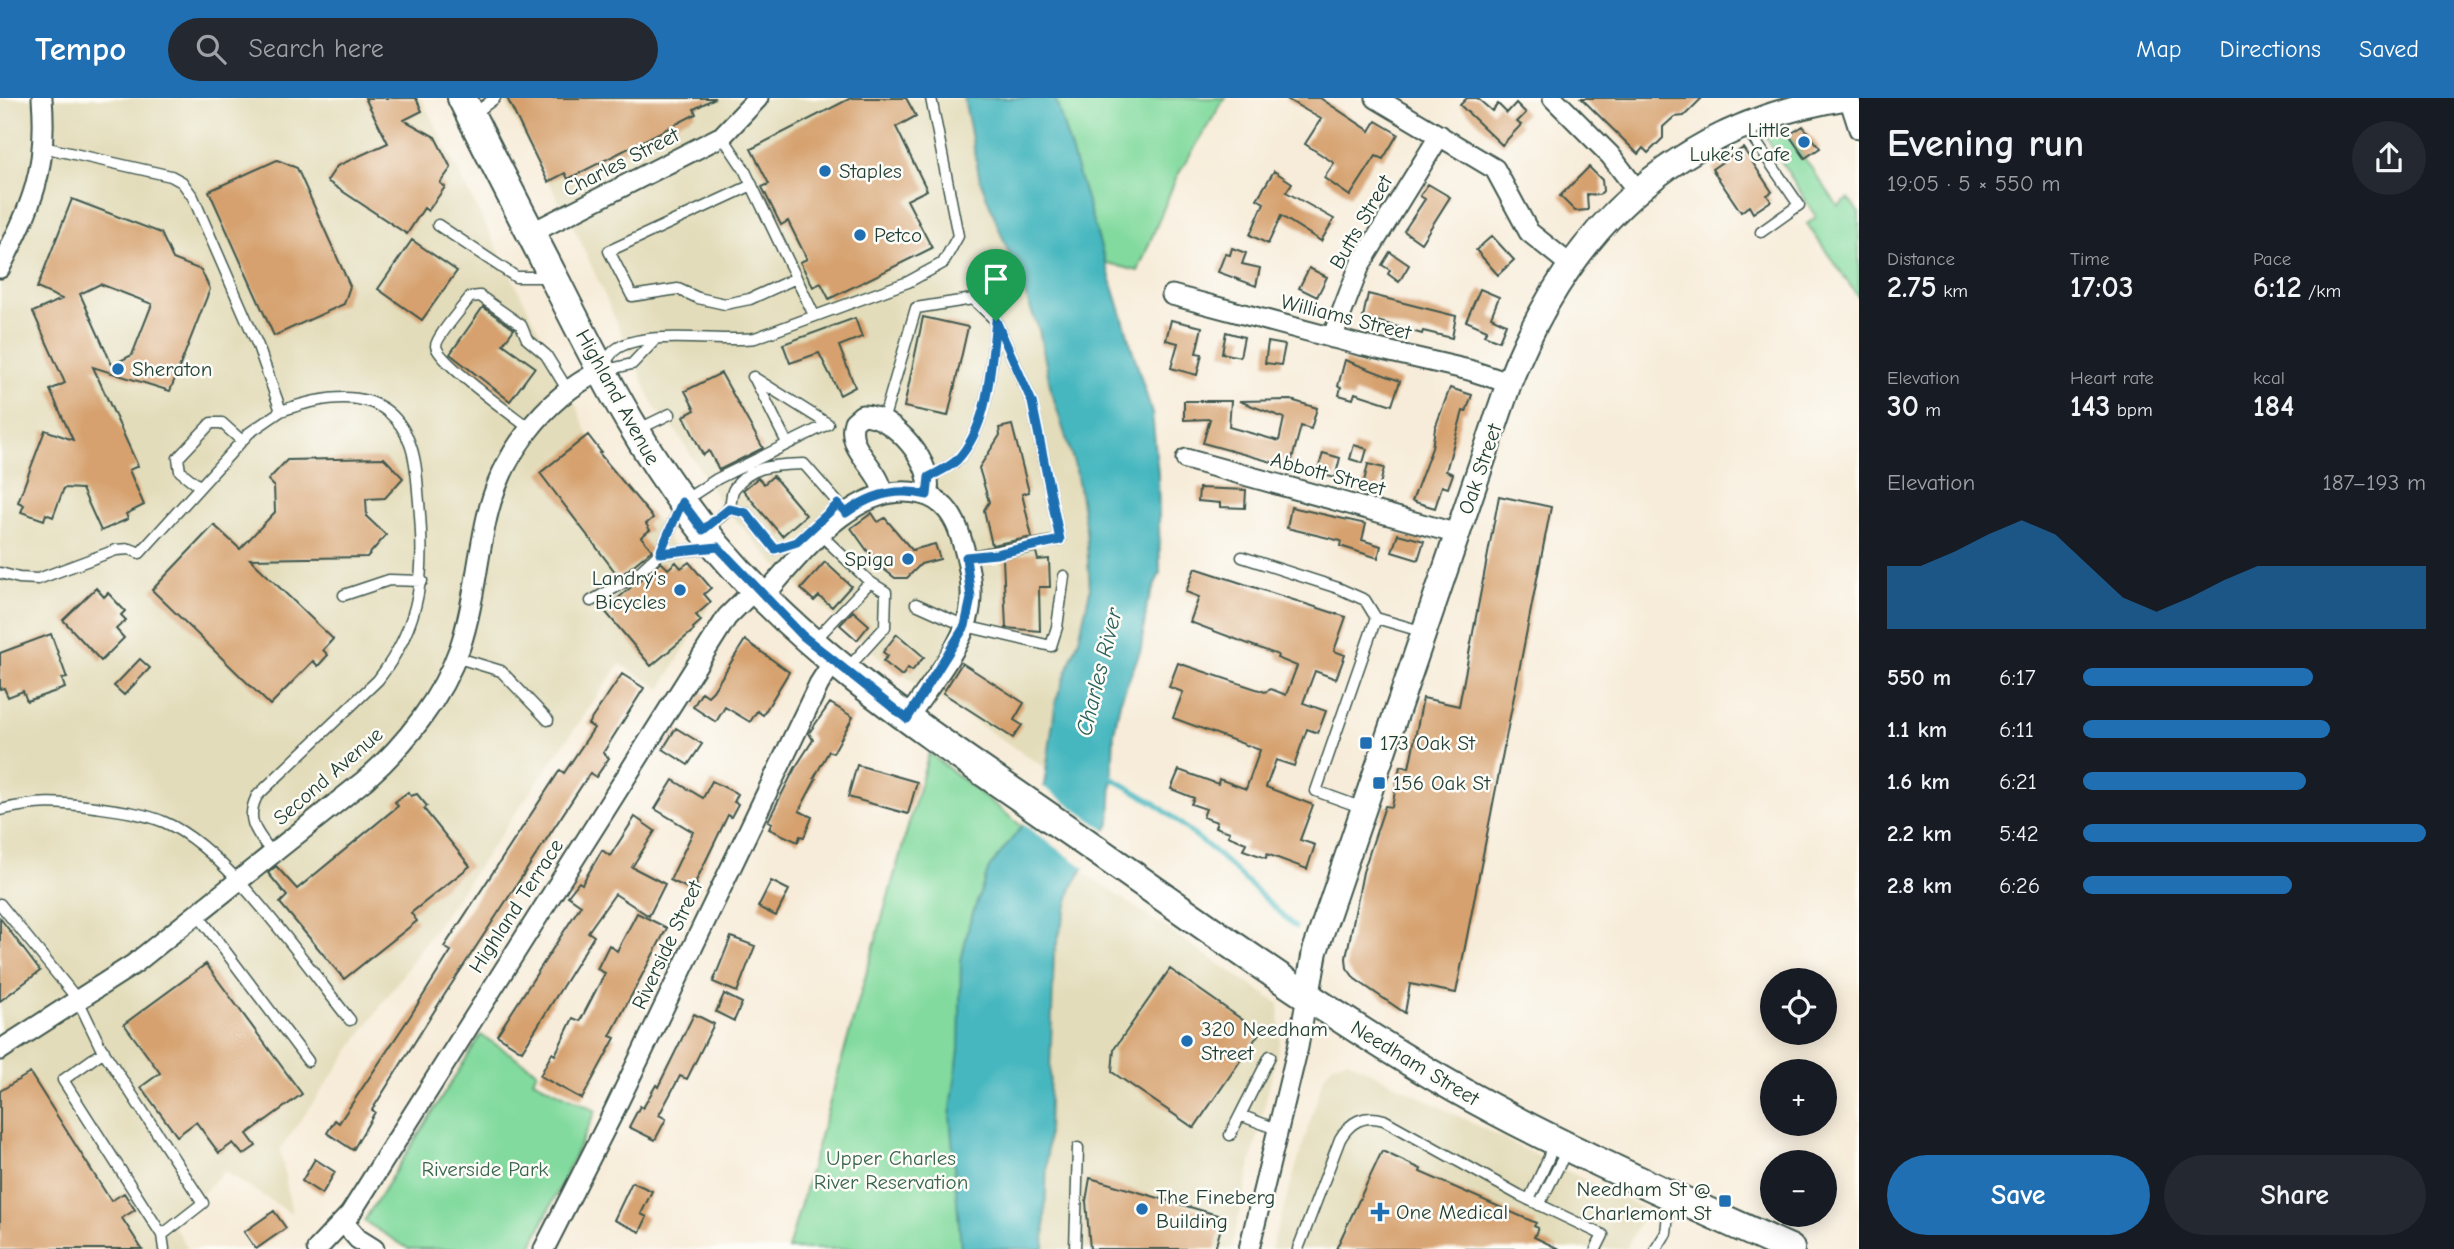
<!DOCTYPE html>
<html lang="en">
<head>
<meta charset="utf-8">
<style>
  :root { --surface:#171b24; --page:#242831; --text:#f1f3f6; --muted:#9ea1a6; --accent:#1f6fb2 }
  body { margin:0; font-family:"Comic Neue",sans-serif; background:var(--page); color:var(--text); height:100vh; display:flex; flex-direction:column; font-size:26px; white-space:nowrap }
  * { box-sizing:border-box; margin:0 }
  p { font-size:23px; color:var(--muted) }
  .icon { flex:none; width:38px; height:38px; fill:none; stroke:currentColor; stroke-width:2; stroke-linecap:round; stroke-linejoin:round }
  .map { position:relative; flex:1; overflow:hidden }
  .panel { display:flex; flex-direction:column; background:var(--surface); width:595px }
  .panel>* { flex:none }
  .fabs { position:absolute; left:1760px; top:870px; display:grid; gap:14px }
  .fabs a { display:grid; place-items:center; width:77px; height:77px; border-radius:50%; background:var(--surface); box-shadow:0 4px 18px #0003; font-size:35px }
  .pin { position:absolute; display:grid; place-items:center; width:60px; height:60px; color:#fff; margin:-72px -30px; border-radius:50% 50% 50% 0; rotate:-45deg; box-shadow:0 0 7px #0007 }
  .pin .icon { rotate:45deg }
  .round { display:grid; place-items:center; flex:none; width:74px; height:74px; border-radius:37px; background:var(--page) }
  .overview { display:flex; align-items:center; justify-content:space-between; height:119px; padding:0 28px }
  h1 { font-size:38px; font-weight:700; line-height:52px }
  .figures { display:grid; grid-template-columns:repeat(3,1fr); gap:10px; height:119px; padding:7px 28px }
  .figures div { display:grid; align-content:center }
  .figures b { font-size:30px; font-weight:700 }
  .figures small { font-size:19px; font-weight:400 }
  .figures p { font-size:19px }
  .chart { height:196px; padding:14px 28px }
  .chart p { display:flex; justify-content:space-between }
  .chart svg { width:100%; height:126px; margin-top:7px; fill:var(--accent); opacity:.7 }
  .action { display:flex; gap:14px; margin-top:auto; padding:14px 28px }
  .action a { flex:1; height:80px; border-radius:42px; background:var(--accent); color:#fff; font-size:28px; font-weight:700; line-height:80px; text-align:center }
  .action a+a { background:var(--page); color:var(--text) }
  ul { padding:0 28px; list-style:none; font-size:23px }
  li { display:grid; grid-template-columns:112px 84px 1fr; align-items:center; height:52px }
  li i { height:18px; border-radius:9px; background:var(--accent) }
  header { display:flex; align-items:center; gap:42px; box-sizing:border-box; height:98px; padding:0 35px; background:var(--accent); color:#fff }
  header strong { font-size:33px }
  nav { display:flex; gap:38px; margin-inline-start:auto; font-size:24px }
  .search { width:490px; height:63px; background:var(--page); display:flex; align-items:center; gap:18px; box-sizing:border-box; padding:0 24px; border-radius:38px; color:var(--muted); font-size:26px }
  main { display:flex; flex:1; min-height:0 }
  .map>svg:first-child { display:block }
  .built { fill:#e3dcba }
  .green { fill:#82da9e; stroke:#508c69; stroke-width:2 }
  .water { fill:#47b7bf; stroke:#337a7a; stroke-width:2 }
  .pier { fill:#f7ecd9 }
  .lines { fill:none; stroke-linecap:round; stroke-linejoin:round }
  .stream { stroke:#47b7bf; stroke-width:5 }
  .building { fill:#d6a16e; fill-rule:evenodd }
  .service-casing { stroke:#3f574d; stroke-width:13 }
  .minor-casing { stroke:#3f574d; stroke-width:23 }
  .tertiary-casing { stroke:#3f574d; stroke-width:28 }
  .secondary-casing { stroke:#3f574d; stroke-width:32 }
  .service { stroke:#fff; stroke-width:10 }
  .minor { stroke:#fff; stroke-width:19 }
  .tertiary { stroke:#fff; stroke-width:24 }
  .secondary { stroke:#fff; stroke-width:28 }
  .route-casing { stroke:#fff; stroke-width:14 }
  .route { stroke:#1f6fb2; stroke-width:9 }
  .poi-dot { fill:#1f6fb2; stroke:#fdfcf7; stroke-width:2.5 }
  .labels { text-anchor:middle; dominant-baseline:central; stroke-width:5; stroke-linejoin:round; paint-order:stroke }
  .poi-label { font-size:21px; fill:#1f3d34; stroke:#fdfcf7; text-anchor:start }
  .street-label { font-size:21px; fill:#1f3d34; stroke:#fdfcf7 }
  .park-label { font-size:21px; fill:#38644e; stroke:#fdfcf7 }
  .water-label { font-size:23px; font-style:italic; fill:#2b625e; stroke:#fdfcf7 }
</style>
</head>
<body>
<header>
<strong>Tempo</strong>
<div class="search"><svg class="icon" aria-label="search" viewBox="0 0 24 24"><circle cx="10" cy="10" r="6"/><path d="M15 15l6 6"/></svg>Search here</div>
<nav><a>Map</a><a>Directions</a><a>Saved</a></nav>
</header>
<main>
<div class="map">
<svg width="1859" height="1151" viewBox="0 0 1859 1151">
  <rect width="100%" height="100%" fill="#fdfcf7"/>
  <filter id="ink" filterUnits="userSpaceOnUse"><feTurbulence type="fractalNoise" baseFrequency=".0143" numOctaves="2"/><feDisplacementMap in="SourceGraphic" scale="14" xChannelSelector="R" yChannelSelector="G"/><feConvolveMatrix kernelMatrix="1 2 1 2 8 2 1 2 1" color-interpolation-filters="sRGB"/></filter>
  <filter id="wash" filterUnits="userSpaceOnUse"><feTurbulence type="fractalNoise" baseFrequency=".00686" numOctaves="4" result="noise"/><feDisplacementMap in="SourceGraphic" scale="28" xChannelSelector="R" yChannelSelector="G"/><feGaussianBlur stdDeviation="1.57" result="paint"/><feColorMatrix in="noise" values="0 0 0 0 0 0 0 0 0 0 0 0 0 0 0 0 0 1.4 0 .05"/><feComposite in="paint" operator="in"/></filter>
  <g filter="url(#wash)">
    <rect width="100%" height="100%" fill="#f7ecd9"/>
    <path class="built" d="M0 0H421L544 242 555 259 589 338 605 364 662 428 676 455 711 504 661 591 620 566 280 1052 292 1116 224 1073 173 1127 188 1151H0Z
      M503 0H964L980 82 1039 232 1051 292 1076 372 1086 432 1090 492 1079 541 1056 602 1047 671 888 567 776 467 719 403 676 333 655 310 578 138Z
      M1080 772 1279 906 1280 942 1231 1151H1044L1054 856 1061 819Z
      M1347 962 1645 1112 1626 1151H1271L1323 981 1332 967Z"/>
    <path class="green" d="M1055 0H1225L1176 80 1138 173 1103 164Z
      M1784 31 1838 108 1849 101 1859 115V200L1807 126 1816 119 1766 39Z
      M929 655 1024 730 969 1151H788Z
      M481 937 537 973 533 982 596 1013 530 1151H409L364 1123Z"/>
    <path class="water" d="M964 0H1055L1152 315 1158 376 1160 475 1147 506 1141 551 1120 604 1114 635 1110 726 1072 789 1054 856 1044 1151H961L950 1018 959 952 961 863 969 826 989 770 1030 718 1044 688 1056 602 1079 541 1090 492 1086 432 1076 372 1051 292 1039 232 980 82Z"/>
    <path class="pier" d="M1041 687 1108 734 1085 770 1021 725Z"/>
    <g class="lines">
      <path class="stream" d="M1108 678 1155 705 1215 754 1295 829"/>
    </g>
    <g id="blocks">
      <path class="building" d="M365 0H416L422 13 404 22 435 39 451 70 440 85 445 89 428 113 424 110 407 136 327 83 337 68 388 45Z
        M507 0H715L694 11 696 16 568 81 565 75 548 84Z
        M851 0H906L916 18 896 29 927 92 907 102 932 150 829 201 821 185 813 189 800 164 807 161 788 123 781 127 762 89 769 86 751 51Z
        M1285 0H1320L1370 33 1376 23 1398 36 1383 61 1376 58 1350 98 1324 80 1334 65 1305 46 1321 21Z
        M1467 0H1477L1492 13 1498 6 1507 15 1516 5 1526 15 1517 24 1521 27 1502 47 1460 7Z
        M1581 0H1702L1684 18 1674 19 1663 29V40L1648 55 1643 50 1638 56Z
        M1803 28 1820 50 1805 60 1789 37Z
        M1743 50 1772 94 1767 97 1771 103 1753 115 1749 108 1741 114 1712 71Z
        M277 62 297 70 350 188 344 206 274 238 209 93Z
        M1589 69 1602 82 1603 93 1599 97 1587 96 1588 112 1575 113 1560 98Z
        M1274 73 1292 85 1286 94 1334 121 1321 143 1281 118 1268 146 1250 137 1264 105 1257 101Z
        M1428 86 1450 99 1421 145 1404 133 1425 101 1420 98Z
        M72 101 161 135 173 161 201 172 210 191 170 293 93 269 138 368 129 372 144 407 126 416 128 421 101 433 82 391 64 390 53 419 46 416 44 422 21 414 24 407 18 404 45 332 73 342 50 292 65 285 33 214 62 201 37 190ZM100 186 152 206 132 257 112 267 80 196Z
        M1492 138 1514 162 1498 177 1476 152Z
        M412 142 457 173 422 222 378 191Z
        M1232 150 1246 155 1242 166 1260 170 1256 188 1218 174 1225 156 1230 157Z
        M1390 154 1409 167 1399 184 1388 176 1390 172 1382 167Z
        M1309 170 1327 179 1317 199 1299 190Z
        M1480 191 1499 199 1491 219 1506 226 1499 243 1484 237 1487 232 1466 223Z
        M1368 196 1456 218 1452 240 1423 233 1422 236 1363 219Z
        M483 209 514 231 503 246 535 269 510 303 450 256Z
        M923 219 968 229 948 318 904 309Z
        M855 220 862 239 839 248 855 289 840 297 819 255 790 265 783 246Z
        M1171 222 1202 229 1196 255 1202 256 1197 277 1171 270 1178 245 1166 242Z
        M1226 234 1244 239 1240 259 1222 255Z
        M1268 244 1285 247 1281 267 1265 265Z
        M1345 262 1400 283 1392 307 1355 295 1353 301 1339 297 1341 289 1338 288Z
        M721 275 763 350 719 372 709 353 703 357 684 318 695 312 685 293Z
        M1450 290 1472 297 1466 314 1463 313 1446 373 1453 376 1448 390 1442 388 1435 410 1412 403 1432 350 1435 330Z
        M1291 302 1317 310 1311 331 1301 328 1290 369 1203 345 1210 321 1184 322V303H1231L1229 329 1279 343 1284 320 1239 303Z
        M1012 327 1029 394 1022 396 1032 439 992 447 984 412 989 404 979 370 1000 337 999 330Z
        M588 337 601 354 599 355 653 420 646 426 650 432 641 439 652 452 619 479 540 375Z
        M1354 347 1367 351 1363 365 1350 361Z
        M1323 355 1340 360 1335 380 1317 375Z
        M384 360 403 380 385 400 366 401 367 419 386 437 367 459 250 461 333 541 323 552 328 557 318 568 313 563 270 607 152 492 214 427 240 451 275 414 274 388 268 382 287 362Z
        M1368 366 1384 370 1379 391 1363 388Z
        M773 378 806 417 782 438 743 392 758 380 764 386Z
        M1199 390 1246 392 1245 410 1220 409V405L1198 403Z
        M1499 398 1551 409 1456 895 1410 886 1405 915 1355 881 1347 870 1346 860 1363 774 1385 708 1392 709 1400 668 1409 670 1423 600 1459 608Z
        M1291 409 1366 426 1362 442 1381 448 1378 460 1340 448 1341 443 1287 430Z
        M872 415 878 424 885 420 912 452 935 446 940 461 921 466 907 480H895L876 465 851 430Z
        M1398 436 1424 443 1418 462 1392 454Z
        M1036 454 1038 462 1049 461 1050 489H1039L1040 533 1006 530 1003 460Z
        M661 464 668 471 676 464 681 470 689 464 711 490 704 496 711 504 696 517 701 523 693 530 694 532 651 568 604 512Z
        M825 464 851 488 832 509 819 498 814 503 801 491Z
        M1195 470 1346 519 1334 553 1345 557 1336 581 1315 573 1303 605 1326 613 1318 635 1307 631 1294 668 1276 662 1266 689 1313 707 1300 742 1315 747 1307 771 1267 756 1266 760 1243 752 1246 745 1228 738 1230 734 1215 729 1217 724 1203 719 1206 711 1191 706 1194 700 1171 691 1179 672 1218 686 1219 681 1246 691 1260 652 1173 620 1183 594 1169 589 1178 565 1265 594 1271 591 1286 597 1297 568 1277 560 1278 557 1190 524 1199 499 1186 494Z
        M96 490 104 499 108 495 125 513 121 517 126 522 116 531 124 540 101 563 63 522Z
        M853 513 869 527 857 542 840 527Z
        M51 536 67 580 62 581 65 590 27 603 23 593 8 599 4 590 0 591V555Z
        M897 536 924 559 912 573 908 570 902 578 883 563 888 558 883 554Z
        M745 542 789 574 763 617 757 613 750 624 725 609 716 624 693 609 702 594 708 598 713 593Z
        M140 561 150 570 124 597 114 588Z
        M962 565 1024 605 1014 622 1022 627 1013 640 943 595Z
        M622 576 644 590 603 655 609 660 596 679 590 675 445 896 372 1012 375 1014 353 1052 327 1035 335 1022 339 1025 409 920 451 853 444 849 560 672 564 675 594 630 588 626Z
        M830 605 853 619 833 655 829 653 814 680 816 681 799 713 812 719 804 739 800 738 798 744 769 731 772 725 768 723 795 670 813 642 809 635Z
        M676 630 702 646 688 667 663 651Z
        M857 667 917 684 908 716 848 699Z
        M673 682 703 700 712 683 738 696 734 704 738 706 731 719 728 717 696 783 698 795 670 782 693 734 655 711Z
        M408 694 411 698 417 696 427 708 424 711 470 768 411 815 417 823 344 881 280 805 287 798 268 775 276 768 297 791 398 708 395 704Z
        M635 719 655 733 632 769 665 786 649 818 615 796 588 834 594 838 522 953 497 937 581 807 568 798 579 784 582 786 602 752 610 758Z
        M771 783 789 792 776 818 758 809Z
        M637 815 667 830 610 938 615 940 582 1001 540 978 552 955 555 957 573 920 580 923 605 875 597 871 609 847 617 853Z
        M0 820 40 873 0 903Z
        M731 839 755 848 737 894 713 884Z
        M206 866 302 996 247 1036 256 1048 243 1057 233 1045 219 1055 196 1024 177 1038 141 989 160 975 124 926Z
        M1170 871 1260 934 1194 1030 1112 974 1114 951Z
        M724 896 742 905 734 923 716 914Z
        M694 916 714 926 687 981 680 978 659 1017 666 1021 655 1042 629 1029 640 1008 643 1010 656 987 658 989Z
        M30 975 111 1103 124 1095 135 1112 122 1120 142 1151H0V993Z
        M1382 1053 1421 1071 1420 1074 1536 1125 1534 1128 1538 1130 1534 1139 1559 1151H1336Z
        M315 1061 335 1074 322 1096 302 1083Z
        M1090 1080 1224 1119 1215 1151H1090L1086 1103Z
        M632 1084 652 1093 641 1116 647 1119 640 1134 614 1122Z
        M274 1113 286 1130 256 1151 244 1134Z"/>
    </g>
  </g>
  <g filter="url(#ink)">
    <use href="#blocks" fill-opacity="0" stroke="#3f574d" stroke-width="2"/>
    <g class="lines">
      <defs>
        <path id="service" d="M474 16 495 0
          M1745 28 1799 107 1761 134
          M722 38 744 71 814 217
          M43 49 171 78 182 84 193 99 258 248 281 313C328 296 388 286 410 346 417 364 417 385 419 404 425 475 423 523 378 582L257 698C244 723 258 736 273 756
          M752 87 609 153 632 198 678 191 698 200 725 206 750 201 796 180
          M438 127 516 179H550
          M602 269C606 264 610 256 615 252 643 230 721 245 755 240L908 184 943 165 958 138 931 0
          M606 272 632 266 654 243
          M754 279 787 345
          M883 323 916 210 973 201 996 223 1032 304 1060 442 966 459
          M530 331C514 318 438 264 436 248 436 239 464 208 470 199L480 198 521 227 527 241 546 257 567 291
          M637 332 670 316
          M929 379C938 374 950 369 957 362 990 326 990 270 996 224
          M200 389 180 373 178 360 211 325H222L242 343
          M729 411 746 415 775 451 797 445 838 406
          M707 429C714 423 727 416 730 407 732 402 731 395 734 391 750 366 778 367 804 366L846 414
          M821 437 870 484
          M660 455 712 450
          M1242 459 1338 490 1365 502 1376 520
          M0 475 19 480 38 481 116 452 130 451 140 455 249 335 281 313
          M344 497 389 482 422 483
          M591 503 634 479 660 455 682 404 717 381 828 326 753 279
          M916 506 965 528 1051 548 1057 529 1064 478
          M814 543 870 484 886 494 885 529 847 571
          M455 559 501 573 548 622
          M1363 710 1316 693 1376 520 1424 534
          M0 712C39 703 56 704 95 709 117 712 143 715 164 724 228 751 305 866 350 922
          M0 806 78 902 100 948 203 1105 162 1137 63 982 104 953
          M198 817 308 963
          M1240 1017 1279 1032
          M1230 1037 1270 958
          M1529 1102 1549 1059 1552 1043
          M1539 1107 1567 1052
          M162 1137 164 1151
          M1075 1151 1078 1050
          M1298 1151 1340 1041C1350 1023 1365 1016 1384 1022L1519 1097 1603 1137 1596 1151
          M1656 1151 1666 1135 1670 1098"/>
        <path id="minor" d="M1376 0 1495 71 1529 134 1569 166
          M1553 0 1610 57 1636 91
          M1849 0 1859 31
          M531 135 722 38 758 0
          M0 170C32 106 48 73 42 0
          M1172 197 1356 246 1469 272 1509 285
          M1332 240 1360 167 1440 37
          M1186 361 1458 436
          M883 396C880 369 845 352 854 324L862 317C893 316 937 368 927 397
          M763 499C800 457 857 380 921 396 939 400 951 413 958 431 967 457 976 492 968 520 959 553 926 592 907 621
          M0 952 134 866 365 682C405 647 442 600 460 549 474 507 477 462 487 419 501 358 543 301 600 273
          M344 1125 358 1141 374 1151
          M317 1151 350 1116 727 519 755 491
          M544 1151 613 1015 819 586 833 564
          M1249 1151 1298 949 1307 898"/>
        <path id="tertiary" d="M1307 898 1315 853 1509 285C1569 130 1676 27 1844 0"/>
        <path id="secondary" d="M462 0C493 62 525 124 557 186 604 280 649 367 717 449 814 564 940 643 1062 728 1191 817 1318 912 1455 990 1563 1051 1677 1100 1790 1151"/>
      </defs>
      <use href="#service" class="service-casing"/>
      <use href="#minor" class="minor-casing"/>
      <use href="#tertiary" class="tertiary-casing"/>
      <use href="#secondary" class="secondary-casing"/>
      <use href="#service" class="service"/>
      <use href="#minor" class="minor"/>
      <use href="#tertiary" class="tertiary"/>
      <use href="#secondary" class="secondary"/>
    </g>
  </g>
  <g class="lines" filter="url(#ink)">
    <defs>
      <path id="route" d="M996 223 1032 304 1060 442 996 456 966 459 971 500 965 528 907 621 803 538 718 449 660 455 682 404 703 432 729 411 746 415 775 451 797 444 838 406 846 415C870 397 897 389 927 397L929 379C938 374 950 369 957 362 990 326 990 270 996 223Z"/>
    </defs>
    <use href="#route" class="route-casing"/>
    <use href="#route" class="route"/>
  </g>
  <g class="poi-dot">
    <circle cx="1804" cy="44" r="7"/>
    <circle cx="825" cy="73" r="7"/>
    <circle cx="860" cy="137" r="7"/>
    <circle cx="118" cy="271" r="7"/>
    <circle cx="908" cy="461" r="7"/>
    <circle cx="680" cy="492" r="7"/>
    <rect x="1359" y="638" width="14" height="14" rx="3.5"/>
    <rect x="1372" y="678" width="14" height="14" rx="3.5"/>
    <circle cx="1187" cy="943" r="7"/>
    <rect x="1718" y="1096" width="14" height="14" rx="3.5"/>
    <circle cx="1142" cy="1111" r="7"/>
    <path d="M1376.5 1103.5h7v7h7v7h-7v7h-7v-7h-7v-7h7z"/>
  </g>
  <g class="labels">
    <g class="poi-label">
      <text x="1790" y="32" text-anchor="end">Little<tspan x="1790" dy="24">Luke’s Cafe</tspan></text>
      <text x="839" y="73">Staples</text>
      <text x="874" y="137">Petco</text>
      <text x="132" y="271">Sheraton</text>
      <text x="894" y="461" text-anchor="end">Spiga</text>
      <text x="666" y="480" text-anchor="end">Landry's<tspan x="666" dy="24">Bicycles</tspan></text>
      <text x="1380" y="645">173 Oak St</text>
      <text x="1393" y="685">156 Oak St</text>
      <text x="1201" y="931">320 Needham<tspan x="1201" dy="24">Street</tspan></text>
      <text x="1711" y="1091" text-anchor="end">Needham St @<tspan x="1711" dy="24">Charlemont St</tspan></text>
      <text x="1156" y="1099">The Fineberg<tspan x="1156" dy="24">Building</tspan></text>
      <text x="1396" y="1114">One Medical</text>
    </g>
    <g class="street-label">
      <text transform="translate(621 64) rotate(-27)">Charles Street</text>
      <text transform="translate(1361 124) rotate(-60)">Butts Street</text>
      <text transform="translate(1346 219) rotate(14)">Williams Street</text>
      <text transform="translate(618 299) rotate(61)">Highland Avenue</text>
      <text transform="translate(1480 371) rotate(-71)">Oak Street</text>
      <text transform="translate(1328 376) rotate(15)">Abbott Street</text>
      <text transform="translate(328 678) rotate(-41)">Second Avenue</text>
      <text transform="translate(516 808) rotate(-57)">Highland Terrace</text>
      <text transform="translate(667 847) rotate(-65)">Riverside Street</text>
      <text transform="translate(1415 965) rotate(31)">Needham Street</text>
    </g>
    <g class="park-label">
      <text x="891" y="1060">Upper Charles<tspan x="891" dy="24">River Reservation</tspan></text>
      <text x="485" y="1071">Riverside Park</text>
    </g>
    <g class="water-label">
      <text transform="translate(1099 574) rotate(-76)">Charles River</text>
    </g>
  </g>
</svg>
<div class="fabs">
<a><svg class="icon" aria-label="locate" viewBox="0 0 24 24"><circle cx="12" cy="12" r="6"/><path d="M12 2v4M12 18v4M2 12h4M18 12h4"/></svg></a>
<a>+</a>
<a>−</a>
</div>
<div class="pin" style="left:996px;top:223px;background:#1e9e55"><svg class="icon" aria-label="arrive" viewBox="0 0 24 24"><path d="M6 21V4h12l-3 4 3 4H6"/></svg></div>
</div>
<section class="panel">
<div class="overview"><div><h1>Evening run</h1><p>19:05 · 5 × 550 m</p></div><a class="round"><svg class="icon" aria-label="share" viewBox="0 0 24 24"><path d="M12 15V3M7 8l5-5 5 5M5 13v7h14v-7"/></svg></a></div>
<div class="figures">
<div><p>Distance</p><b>2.75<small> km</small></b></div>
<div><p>Time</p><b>17:03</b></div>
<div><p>Pace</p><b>6:12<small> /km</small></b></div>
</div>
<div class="figures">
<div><p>Elevation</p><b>30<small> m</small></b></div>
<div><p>Heart rate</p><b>143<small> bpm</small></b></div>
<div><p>kcal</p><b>184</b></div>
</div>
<div class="chart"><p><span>Elevation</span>187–193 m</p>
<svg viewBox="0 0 160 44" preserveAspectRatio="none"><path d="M0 44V22L10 22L20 17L30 11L40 6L50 11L60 22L70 33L80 38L90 33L100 27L110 22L120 22L130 22L140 22L150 22L160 22V44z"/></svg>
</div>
<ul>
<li><b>550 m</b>6:17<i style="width:67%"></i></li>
<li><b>1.1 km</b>6:11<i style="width:72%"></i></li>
<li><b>1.6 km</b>6:21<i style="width:65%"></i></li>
<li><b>2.2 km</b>5:42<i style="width:100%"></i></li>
<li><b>2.8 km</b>6:26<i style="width:61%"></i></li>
</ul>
<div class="action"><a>Save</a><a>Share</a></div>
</section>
</main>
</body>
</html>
